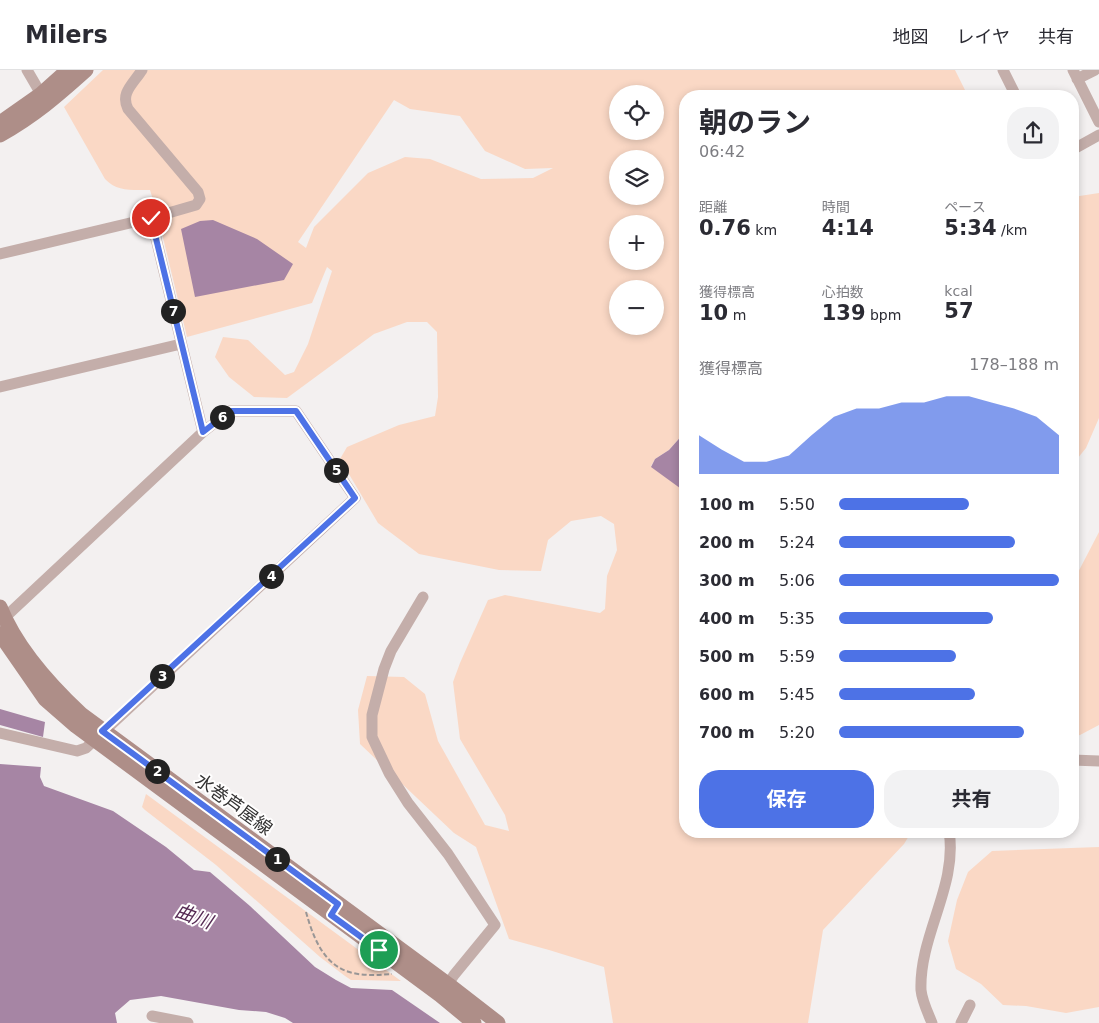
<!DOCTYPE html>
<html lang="ja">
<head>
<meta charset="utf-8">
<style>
  :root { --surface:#fff; --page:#f2f2f3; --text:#2b2b33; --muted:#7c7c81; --line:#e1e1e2; --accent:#4d72e6 }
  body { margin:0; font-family:"DejaVu Sans","Noto Sans JP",sans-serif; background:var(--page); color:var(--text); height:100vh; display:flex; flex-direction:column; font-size:19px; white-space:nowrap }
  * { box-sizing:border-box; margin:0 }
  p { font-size:16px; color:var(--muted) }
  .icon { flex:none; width:28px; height:28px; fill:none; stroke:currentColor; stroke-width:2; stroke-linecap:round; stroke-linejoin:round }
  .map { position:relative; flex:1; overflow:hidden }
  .details { position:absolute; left:679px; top:20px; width:400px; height:748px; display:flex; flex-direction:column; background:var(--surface); border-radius:20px; box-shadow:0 2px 8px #0003 }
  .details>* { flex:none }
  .fabs { position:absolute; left:609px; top:15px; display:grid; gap:10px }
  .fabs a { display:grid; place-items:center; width:55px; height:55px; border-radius:50%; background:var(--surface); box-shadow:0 2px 8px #0003; font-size:25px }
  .pin { position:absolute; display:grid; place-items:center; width:42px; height:42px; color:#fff; margin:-21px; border:2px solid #fff; border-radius:50%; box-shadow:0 1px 5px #0007 }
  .km { position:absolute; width:25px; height:25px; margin:-12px; border-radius:50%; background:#222; color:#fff; font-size:14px; line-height:25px; text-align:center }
  .round { display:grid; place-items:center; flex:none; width:52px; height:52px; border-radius:20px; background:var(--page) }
  .headline { display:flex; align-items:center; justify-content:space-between; height:85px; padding:0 20px }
  h1 { font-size:28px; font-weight:700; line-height:38px }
  .metrics { display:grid; grid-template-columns:repeat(3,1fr); gap:8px; height:85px; padding:5px 20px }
  .metrics div { display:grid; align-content:center }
  .metrics b { font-size:21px; font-weight:700 }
  .metrics small { font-size:14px; font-weight:400 }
  .metrics p { font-size:14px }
  .chart { height:140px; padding:10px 20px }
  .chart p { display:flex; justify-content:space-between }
  .chart svg { width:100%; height:90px; margin-top:5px; fill:var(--accent); opacity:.7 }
  .action { display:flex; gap:10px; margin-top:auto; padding:10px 20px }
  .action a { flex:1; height:58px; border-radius:20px; background:var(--accent); color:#fff; font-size:20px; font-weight:700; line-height:58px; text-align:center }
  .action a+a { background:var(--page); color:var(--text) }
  ul { padding:0 20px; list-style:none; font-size:16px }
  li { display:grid; grid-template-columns:80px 60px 1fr; align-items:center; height:38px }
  li i { height:12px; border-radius:6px; background:var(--accent) }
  header { display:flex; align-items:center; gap:30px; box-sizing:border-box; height:70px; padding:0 25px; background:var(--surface); border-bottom:1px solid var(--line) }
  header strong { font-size:24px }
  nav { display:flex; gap:28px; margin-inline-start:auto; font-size:18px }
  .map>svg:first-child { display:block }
  .green { fill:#fad8c5; fill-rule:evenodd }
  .water { fill:#a685a4 }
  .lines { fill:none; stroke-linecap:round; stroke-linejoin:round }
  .path { stroke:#999696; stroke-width:2; stroke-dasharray:5 2.5; stroke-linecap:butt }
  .street { stroke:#c4aeaa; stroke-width:11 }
  .secondary { stroke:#ae8e88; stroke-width:15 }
  .route-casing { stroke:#fff; stroke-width:10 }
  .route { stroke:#4d72e6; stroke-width:6 }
  .labels { text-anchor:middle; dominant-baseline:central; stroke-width:4; stroke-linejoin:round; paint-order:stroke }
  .street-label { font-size:18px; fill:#323131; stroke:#fffefe }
  .water-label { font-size:19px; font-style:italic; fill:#552a53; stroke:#fffefe }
</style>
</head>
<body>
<header>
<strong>Milers</strong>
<nav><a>地図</a><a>レイヤ</a><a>共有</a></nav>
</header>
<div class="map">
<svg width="1099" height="953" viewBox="0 0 1099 953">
  <rect width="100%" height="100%" fill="#f3f0f0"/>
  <path class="green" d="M103 0H955L968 26H685V362L669 380 655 389 651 396 685 421V761H912L904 774 823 860 808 953H613L604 897 549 880 509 869 476 777 454 763 360 674 358 640 367 606 404 607 425 624 438 671 485 755 509 761 505 745 460 669 453 612 460 593 488 530 505 525 600 543 605 539 607 506 617 480 614 454 601 446 571 451 548 470 541 501 499 500 419 484 378 453 340 389 347 377 399 355 435 346 438 327 437 262 427 252H407L374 264 287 328 254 327 229 307 215 287 223 267 248 270 285 305 294 302 308 274 332 201 327 197 312 233 187 267 157 143 150 120C133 120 117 122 105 109L64 37ZM618 24H655V61H618ZM394 30 410 39 460 46 485 81 525 99 553 98 533 108 481 109 430 89 405 87 368 103 314 157 306 178 298 172ZM618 89H655V126H618ZM618 154H655V191H618ZM618 219H655V256H618Z
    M1099 123V348L1086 378 1073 394V127Z
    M1099 462V655L1080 665 1073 667V512Z
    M146 724 401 911 358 910H351L345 906 320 887 216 795 145 740 142 737Z
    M1099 777V937L1066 943 1026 936 1003 935 981 914 956 899 948 871 957 830 968 802 992 781Z"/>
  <path class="water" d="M213 150 257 169 293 194 284 210 195 227 181 159 200 151Z
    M685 362V421H684L651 397 655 389 669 380Z
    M0 639 45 652 43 667 0 655Z
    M0 694 41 697 40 707 44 716 113 741 166 777 194 800 210 802 250 836 315 897 336 910 351 918 392 920 440 953H293L285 948 266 942 239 940 161 926 130 930 115 943 117 953H0Z"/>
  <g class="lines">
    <path class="path" d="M306 842C313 867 324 897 353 903 366 906 379 905 392 904"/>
    <path class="street" d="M27 0 41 24
      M1003 0 1016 26
      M1073 0 1099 52
      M1077 9 1095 0
      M1072 80 1099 65
      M151 148 203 362
      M0 184 151 148 196 135 200 129 198 122 128 39C120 23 133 14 142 0
      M0 317 181 274
      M423 527 391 581 384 599 372 645V667L389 703 408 733 448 784 495 855 454 905 444 920
      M0 552 203 362 230 341H296L355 428 86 678 77 681 0 663
      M1072 690 1099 691
      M152 946 188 953
      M932 953C928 943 922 931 921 920 919 865 958 816 949 761
      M961 953 970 935"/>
    <path class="secondary" d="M0 53 41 24 68 0
      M0 65C34 46 57 26 86 0
      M0 537C16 577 50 615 81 644L449 915 498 953
      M0 564 45 629 76 656 440 925 474 953"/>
  </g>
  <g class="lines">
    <defs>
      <path id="route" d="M151 148 203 362 230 341H296L355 428 102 661 338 834 331 845 379 880"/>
    </defs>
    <use href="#route" class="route-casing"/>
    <use href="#route" class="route"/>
  </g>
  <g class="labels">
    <g class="street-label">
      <text transform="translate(234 734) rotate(36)">水巻芦屋線</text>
    </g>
    <g class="water-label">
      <text transform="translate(194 846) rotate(20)">曲川</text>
    </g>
  </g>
</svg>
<div class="fabs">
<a><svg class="icon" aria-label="locate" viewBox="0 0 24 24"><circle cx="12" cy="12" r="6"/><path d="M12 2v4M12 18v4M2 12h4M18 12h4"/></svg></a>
<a><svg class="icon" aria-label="layers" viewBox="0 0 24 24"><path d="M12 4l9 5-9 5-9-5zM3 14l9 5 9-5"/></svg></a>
<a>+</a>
<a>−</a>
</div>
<div class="pin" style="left:379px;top:880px;background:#1e9e55"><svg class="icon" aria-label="arrive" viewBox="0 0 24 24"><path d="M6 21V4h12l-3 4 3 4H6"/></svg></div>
<div class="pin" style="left:151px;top:148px;background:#d93025"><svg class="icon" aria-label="check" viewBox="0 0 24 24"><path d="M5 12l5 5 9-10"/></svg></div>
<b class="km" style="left:277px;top:789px">1</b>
<b class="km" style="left:157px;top:701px">2</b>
<b class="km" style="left:162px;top:606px">3</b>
<b class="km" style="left:271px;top:506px">4</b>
<b class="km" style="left:336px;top:400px">5</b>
<b class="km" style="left:222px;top:347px">6</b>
<b class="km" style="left:173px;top:241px">7</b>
<section class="details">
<div class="headline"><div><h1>朝のラン</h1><p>06:42</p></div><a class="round"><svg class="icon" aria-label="share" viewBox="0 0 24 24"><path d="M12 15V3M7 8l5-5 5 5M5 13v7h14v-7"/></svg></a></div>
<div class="metrics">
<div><p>距離</p><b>0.76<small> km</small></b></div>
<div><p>時間</p><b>4:14</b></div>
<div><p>ペース</p><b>5:34<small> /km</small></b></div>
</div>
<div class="metrics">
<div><p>獲得標高</p><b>10<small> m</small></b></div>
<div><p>心拍数</p><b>139<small> bpm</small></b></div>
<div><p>kcal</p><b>57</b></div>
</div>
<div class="chart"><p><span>獲得標高</span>178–188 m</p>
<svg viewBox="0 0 160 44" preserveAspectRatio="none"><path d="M0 44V25L10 32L20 38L30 38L40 35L50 25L60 16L70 12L80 12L90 9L100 9L110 6L120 6L130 9L140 12L150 16L160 25V44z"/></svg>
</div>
<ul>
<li><b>100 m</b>5:50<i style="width:59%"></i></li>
<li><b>200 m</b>5:24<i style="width:80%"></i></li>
<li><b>300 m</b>5:06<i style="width:100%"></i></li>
<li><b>400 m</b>5:35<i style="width:70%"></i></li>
<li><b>500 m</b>5:59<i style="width:53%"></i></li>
<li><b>600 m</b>5:45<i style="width:62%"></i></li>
<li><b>700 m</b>5:20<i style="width:84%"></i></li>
</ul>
<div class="action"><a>保存</a><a>共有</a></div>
</section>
</div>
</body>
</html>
